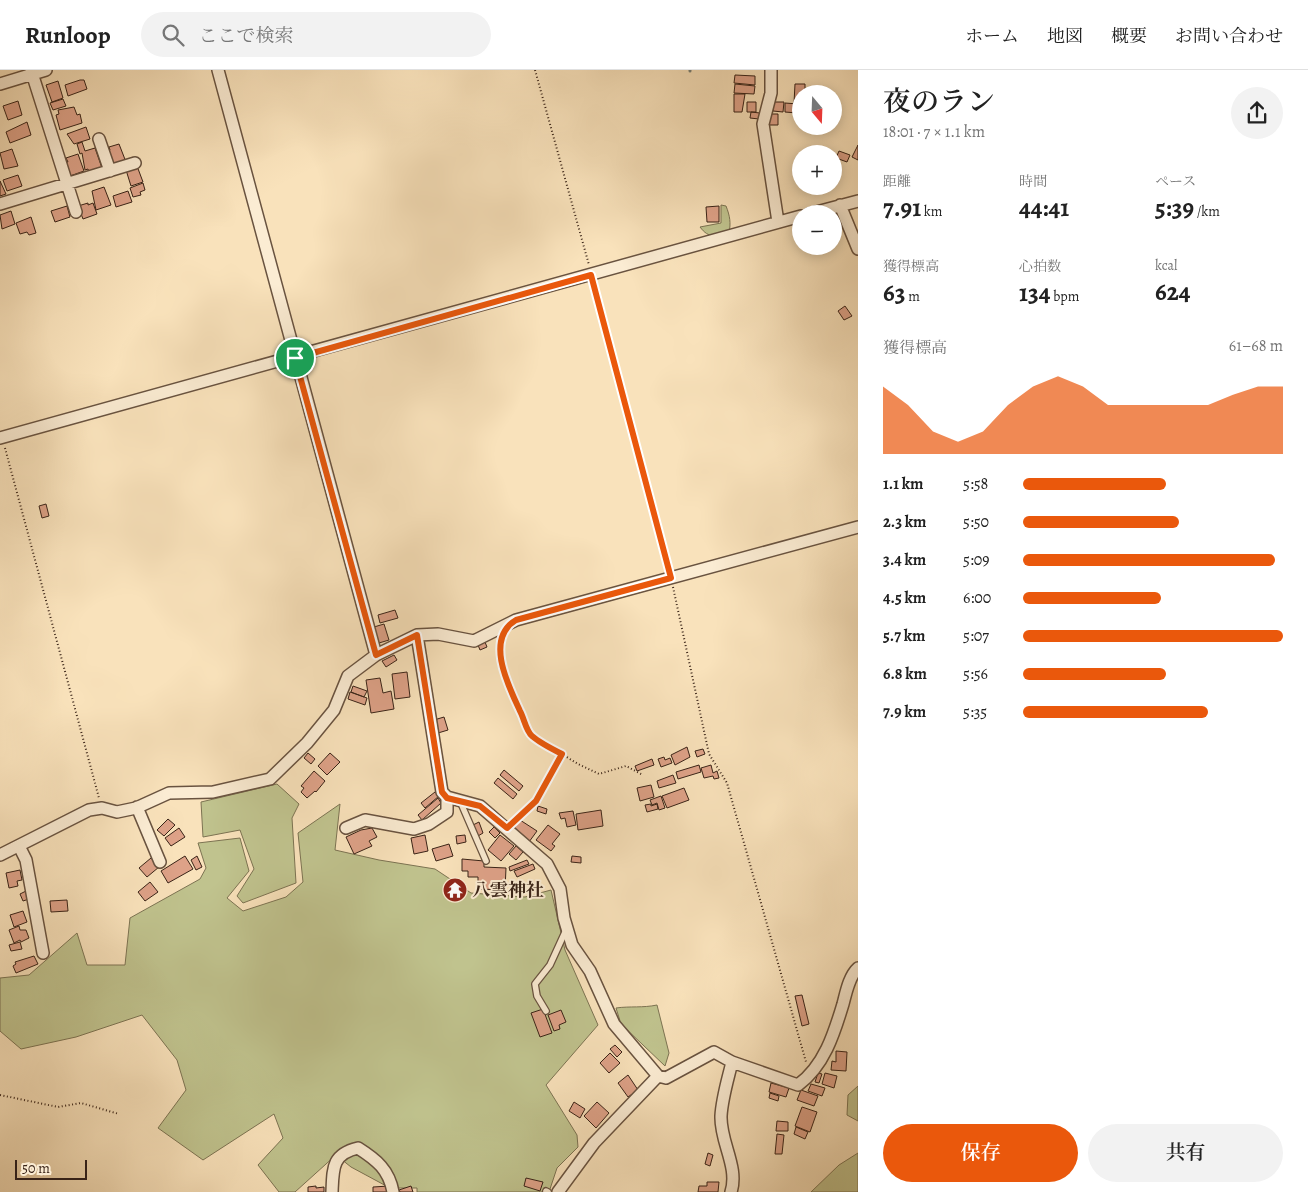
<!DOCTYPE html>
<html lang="ja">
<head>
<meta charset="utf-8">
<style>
  :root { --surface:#fff; --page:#f2f2f2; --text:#222; --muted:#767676; --line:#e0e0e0; --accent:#ea580c }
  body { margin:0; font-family:Alegreya,"Noto Serif JP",serif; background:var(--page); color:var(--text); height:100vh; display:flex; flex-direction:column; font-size:19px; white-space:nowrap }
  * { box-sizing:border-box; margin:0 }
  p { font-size:16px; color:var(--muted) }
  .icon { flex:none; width:28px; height:28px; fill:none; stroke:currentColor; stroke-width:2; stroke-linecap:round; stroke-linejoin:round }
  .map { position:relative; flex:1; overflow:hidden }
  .side { display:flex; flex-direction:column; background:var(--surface); width:450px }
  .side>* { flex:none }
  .needle { width:32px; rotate:161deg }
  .fabs { position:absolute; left:792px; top:15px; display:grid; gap:10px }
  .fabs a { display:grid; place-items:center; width:50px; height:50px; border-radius:50%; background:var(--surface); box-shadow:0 2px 12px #0003; font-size:25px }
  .scale { position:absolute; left:15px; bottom:12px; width:72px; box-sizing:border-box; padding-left:5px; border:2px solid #392317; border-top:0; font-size:14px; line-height:18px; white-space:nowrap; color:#392317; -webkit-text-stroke:4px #fbecd3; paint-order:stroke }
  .pin { position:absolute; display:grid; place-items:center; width:42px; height:42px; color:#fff; margin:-21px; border:2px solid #fff; border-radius:50%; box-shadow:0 1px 5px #0007 }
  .round { display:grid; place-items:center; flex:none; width:52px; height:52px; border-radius:26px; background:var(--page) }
  .summary { display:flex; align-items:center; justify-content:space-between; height:85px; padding:0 25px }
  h1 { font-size:28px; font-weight:600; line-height:38px }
  .figures { display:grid; grid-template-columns:repeat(3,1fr); gap:8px; height:85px; padding:5px 25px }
  .figures div { display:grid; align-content:center }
  .figures b { font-size:25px; font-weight:600 }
  .figures small { font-size:14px; font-weight:400 }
  .figures p { font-size:14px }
  .chart { height:140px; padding:10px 25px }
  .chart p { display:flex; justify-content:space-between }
  .chart svg { width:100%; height:90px; margin-top:5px; fill:var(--accent); opacity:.7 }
  .primary-button { display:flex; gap:10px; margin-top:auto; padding:10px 25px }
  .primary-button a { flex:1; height:58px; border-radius:30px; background:var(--accent); color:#fff; font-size:20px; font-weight:600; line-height:58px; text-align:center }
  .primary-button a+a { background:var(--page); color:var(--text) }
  ul { padding:0 25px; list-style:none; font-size:16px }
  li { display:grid; grid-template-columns:80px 60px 1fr; align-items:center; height:38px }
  li i { height:12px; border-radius:6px; background:var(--accent) }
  header { display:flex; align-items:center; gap:30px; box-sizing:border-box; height:70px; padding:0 25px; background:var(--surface); border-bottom:1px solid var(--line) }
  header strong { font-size:24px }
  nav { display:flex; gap:28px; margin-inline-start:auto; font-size:18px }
  .search { width:350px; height:45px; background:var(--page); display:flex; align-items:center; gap:12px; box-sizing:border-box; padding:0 18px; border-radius:28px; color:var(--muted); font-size:19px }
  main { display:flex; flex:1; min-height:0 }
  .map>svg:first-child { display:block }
  .green { fill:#c0c38e; stroke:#7c7352 }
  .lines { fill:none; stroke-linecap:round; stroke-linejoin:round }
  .stream { stroke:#767f76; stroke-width:3 }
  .building { fill:#dea288; stroke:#392317 }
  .service-casing { stroke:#695340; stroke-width:8 }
  .minor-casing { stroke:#695340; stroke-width:14 }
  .path { stroke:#392317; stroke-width:2; stroke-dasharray:1 2.5; stroke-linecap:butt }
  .service { stroke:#fbecd3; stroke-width:5.5 }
  .minor { stroke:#fbecd3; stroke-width:11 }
  .route-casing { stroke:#fff; stroke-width:10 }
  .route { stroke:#ea580c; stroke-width:6 }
  .labels { text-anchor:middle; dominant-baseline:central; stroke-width:4; stroke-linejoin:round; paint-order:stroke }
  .poi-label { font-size:18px; font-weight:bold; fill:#392317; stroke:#fbecd3; text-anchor:start }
</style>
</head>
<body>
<header>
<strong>Runloop</strong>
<div class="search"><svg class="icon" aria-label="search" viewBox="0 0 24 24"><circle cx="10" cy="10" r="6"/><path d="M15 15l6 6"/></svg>ここで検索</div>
<nav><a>ホーム</a><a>地図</a><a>概要</a><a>お問い合わせ</a></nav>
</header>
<main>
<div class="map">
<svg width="858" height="1122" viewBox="0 0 858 1122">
  <rect width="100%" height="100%" fill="#f9e2bb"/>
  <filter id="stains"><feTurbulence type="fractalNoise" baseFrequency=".004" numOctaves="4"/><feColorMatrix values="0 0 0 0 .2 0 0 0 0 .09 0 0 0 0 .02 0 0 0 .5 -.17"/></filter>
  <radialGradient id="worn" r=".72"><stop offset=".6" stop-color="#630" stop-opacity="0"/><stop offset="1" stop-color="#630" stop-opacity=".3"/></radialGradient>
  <path class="green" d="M721 135 726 136C730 146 731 153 729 163 716 166 709 169 700 157L721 153Z
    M277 714 299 734 292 748 296 813 243 833 237 826 254 799 240 760 203 767 201 732Z
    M340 734 335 780 379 790 435 799 471 823 525 827 551 820 565 880 598 955 546 1015 577 1065 578 1077 557 1098 549 1122H417V1118H390L351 1097 336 1085 295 1122H279L258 1095 283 1068 274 1044 203 1090 158 1058 186 1020 177 990 142 945 76 967 21 979 0 961V908L29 905 77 863 87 895H125L130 848 200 809 206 798 198 773 240 768 249 801 227 828 243 841 286 827 303 812 298 763Z
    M657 935 669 983 665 996 621 954 616 938C630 936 643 938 657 935Z
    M858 1016V1051L847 1045 848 1025Z
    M858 1083V1122H811L839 1095Z"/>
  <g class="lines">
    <path class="stream" d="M690 0V1"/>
  </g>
  <path class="building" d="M735 5 755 6V15L734 13Z
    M80 10H84L87 19 68 26 65 15Z
    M58 11 63 28 52 32 46 15Z
    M735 14 755 16 754 24 734 23Z
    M795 14H805V19H808V24H801V33H794Z
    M734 24H745L742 42H734Z
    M63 29 66 36 53 40 50 33Z
    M18 31 22 45 8 50 3 36Z
    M747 32H756V42H747Z
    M773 32H784L783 42 773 41Z
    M785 33 798 34 797 43 785 42Z
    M74 37 77 45 80 44 82 53 60 60 56 45 59 44 58 40Z
    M751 42 760 43 759 49 750 48Z
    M769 44H778V55H769Z
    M27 52 31 65 10 73 6 62Z
    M86 57 90 69 74 74 67 64Z
    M82 72 85 81 95 78 102 98 89 102 88 99 85 100 82 83 80 84 77 74Z
    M119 74 126 92 114 96 105 81 110 80 109 77Z
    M858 75V90L852 87Z
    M12 79 18 96 4 99 0 83Z
    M839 81 850 85 847 92 836 88Z
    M78 84 84 101 70 106 65 92H68L66 88Z
    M137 96 143 112 131 116 126 100Z
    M18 105 22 116 7 121 3 110Z
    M0 111 6 124 0 126Z
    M143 113 145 120 140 122 141 125 133 127 130 118Z
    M104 117 111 135 96 140 92 121Z
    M128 121 132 132 116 137 113 126Z
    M88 133V135L93 133 97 144 83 149 78 136Z
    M67 136 70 147 55 152 51 141Z
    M719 136V152H707L706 137Z
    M11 141 15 154 2 159 0 145Z
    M31 147 36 163 29 165 27 162 20 164 16 153Z
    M845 236 852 246 844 250 838 241Z
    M46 434 49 446 42 448 39 436Z
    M395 540 398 548 380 553 378 545Z
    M384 554 389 570 379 573 374 557Z
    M485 572 487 577 480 580 478 575Z
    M394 585 397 590 386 597 382 591Z
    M407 602 410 627 395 629 392 604Z
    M380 608 383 623 391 621 394 639 371 643 366 610Z
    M353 616 367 621 364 627 351 622Z
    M350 622 367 628 365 635 348 629Z
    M444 647 448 660 438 663 434 650Z
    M687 677 690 687 675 695 671 685Z
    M703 679 705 684 697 687 695 681Z
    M308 683 315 689 311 694 304 688Z
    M330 683 340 692 327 705 318 696Z
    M664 687 665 690 670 688 672 693 661 697 658 689Z
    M652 689 654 695 637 701 635 696Z
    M699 695 701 702 678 709 676 702Z
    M711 695 713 703 717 701 719 708 714 709 713 706 704 708 701 698Z
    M504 700 523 716 519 721 500 705Z
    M314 701 325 711 316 722 315 721 307 728 301 722 304 718 301 716Z
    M673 705 676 713 659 718 657 711Z
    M498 708 517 724 513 729 494 713Z
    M651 715 654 727 640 731 637 718Z
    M684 718 689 730 667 738 662 726Z
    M435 722 439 726 425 738 421 733Z
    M661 726 665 738 659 740 657 733 652 735 650 730Z
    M438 728 441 733 422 750 418 745Z
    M651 734V736L657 734 658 739 647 742 645 735Z
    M538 736 547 739 546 744 537 741Z
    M601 740 603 756 578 760 576 744Z
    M573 741 576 755 567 757 565 748 561 749 559 743Z
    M168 749 175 755 164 766 157 760Z
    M520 750 537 761 529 772 512 760Z
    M479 752 483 763 478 766 473 755Z
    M548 755 560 764 552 774 555 776 551 781 536 770Z
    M494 757 500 763 495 768 489 762Z
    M179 758 185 767 171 776 165 768Z
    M372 758 377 767 369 771 372 776 354 784 346 767 361 760Z
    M425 765 428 781 414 784 411 768Z
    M465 765 466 772 457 774 456 766Z
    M500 765 514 776 501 791 488 780Z
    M449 774 453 786 436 791 432 779Z
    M516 776 523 782 516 790 509 784Z
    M185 786 193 799 168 813 161 801Z
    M197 786 202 797 196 800 191 790Z
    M572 786 581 787V793L571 792Z
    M151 788 159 797 147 807 139 798Z
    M462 789 484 791V797L506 798 505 820 478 819V807H468V801H462Z
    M527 790 529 794 510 801 509 797Z
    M533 794 535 799 517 807 514 801Z
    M20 800 22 810 17 811 18 816 9 818 6 803Z
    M150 812 158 822 145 831 138 822Z
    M26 821 29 829 23 831 20 824Z
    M67 830 68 841 51 842 50 831Z
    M23 841 27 852 14 857 10 845Z
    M19 856 20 860H26L29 868 21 872 20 870 14 873 9 860Z
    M20 872 22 879 11 881 9 875Z
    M34 886 38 894 16 903 13 896 16 894 15 892Z
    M802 925 809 954 802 956 795 926Z
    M543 939 552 963 540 967 531 943Z
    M561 940 566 952 559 955 560 959 554 961 548 945Z
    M615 975 622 982 617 987 610 979Z
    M836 981 847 982 846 1001 831 1000 832 991 836 992Z
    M610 983 620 993 609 1003 600 993Z
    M818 1003 822 1004 819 1013 815 1012Z
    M825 1003 837 1006 834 1018 822 1014Z
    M628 1005 638 1020 628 1027 618 1013Z
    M771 1013 789 1018 786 1027 769 1022Z
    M811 1014 825 1018 822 1026 808 1021Z
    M801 1020 818 1026 814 1036 797 1030Z
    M770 1023 779 1026 778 1031 769 1028Z
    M574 1032 585 1039 580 1048 569 1041Z
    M597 1032 609 1043 596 1058 584 1046Z
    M802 1037 817 1042 810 1062 795 1056Z
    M777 1051 788 1052V1061H776Z
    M796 1057 808 1062 805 1069 794 1064Z
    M777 1064 784 1065 782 1084H775Z
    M708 1083 713 1085 710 1096 705 1094Z
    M526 1108 543 1112 540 1121 524 1116Z
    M707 1112H719L718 1122H698L699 1116H707Z
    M316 1116V1118L324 1117V1122H308V1117Z
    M389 1116 393 1122H373V1117Z
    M411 1116 413 1122H400L399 1120Z"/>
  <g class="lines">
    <defs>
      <path id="service" d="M460 731 486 791
        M546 941 537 926 535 914 550 895 566 860
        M546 1121 548 1122"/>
      <path id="minor" d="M31 0 76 142
        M218 0 376 585
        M771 0V23L763 54 778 152
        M0 14 46 0
        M99 69 110 101
        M0 134 135 93
        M840 135 858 179
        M809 144 858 131
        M0 368 801 146
        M417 565 442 722 447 727 480 736 547 794 560 819 564 848 572 875 590 901 614 954 658 1006
        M137 737 160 792
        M346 758 365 750 414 759 429 754 447 742V727
        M19 776 26 790 43 883
        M0 785 89 740 102 738 117 742 136 738 169 723 213 722 270 709 307 673 334 640 348 606 376 585 417 565 438 564 474 571 516 550 858 457
        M332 1122C333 1098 332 1084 358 1078 377 1090 389 1100 393 1122
        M558 1122 594 1073 658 1006 666 1008 714 982 732 992 798 1015C824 996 834 964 843 934 846 923 849 906 858 898
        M731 1122C739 1097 720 1072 721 1046 722 1028 728 1009 732 992"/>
    </defs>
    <use href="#service" class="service-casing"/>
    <use href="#minor" class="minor-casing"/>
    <path class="path" d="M535 0 589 195
      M594 214 669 497
      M5 378 99 728
      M673 517 709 684 727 713 806 992
      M502 570 501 588 503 604 531 665 578 694 599 704 626 696 643 705
      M514 751 536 731 561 685
      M0 1025 58 1037 81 1033 119 1044"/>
    <use href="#service" class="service"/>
    <use href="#minor" class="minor"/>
  </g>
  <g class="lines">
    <defs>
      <path id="route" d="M591 205 671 508 516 550C484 569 509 617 520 641 524 648 526 661 532 666 540 673 552 679 562 684L536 731 507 758 480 736 447 728 442 722 417 565 376 585 295 288Z"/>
    </defs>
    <use href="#route" class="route-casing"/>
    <use href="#route" class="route"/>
  </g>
  <defs>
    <symbol id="temple-disc" viewBox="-11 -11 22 22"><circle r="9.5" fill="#8f2418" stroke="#fbecd3"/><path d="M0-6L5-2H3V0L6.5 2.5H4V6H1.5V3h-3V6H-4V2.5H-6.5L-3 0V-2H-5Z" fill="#fff"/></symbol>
  </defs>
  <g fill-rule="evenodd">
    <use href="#temple-disc" x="441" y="806" width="28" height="28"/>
  </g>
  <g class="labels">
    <g class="poi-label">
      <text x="472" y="820">八雲神社</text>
    </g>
  </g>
  <rect width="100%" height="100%" filter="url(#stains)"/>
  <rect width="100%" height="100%" fill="url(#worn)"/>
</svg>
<div class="fabs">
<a><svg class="needle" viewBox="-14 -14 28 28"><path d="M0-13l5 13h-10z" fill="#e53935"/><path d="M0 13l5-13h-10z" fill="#767676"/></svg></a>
<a>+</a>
<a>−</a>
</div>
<div class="scale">50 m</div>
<div class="pin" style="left:295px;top:288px;background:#1e9e55"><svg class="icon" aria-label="arrive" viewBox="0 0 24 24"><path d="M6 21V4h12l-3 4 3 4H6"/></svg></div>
</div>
<section class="side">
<div class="summary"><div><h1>夜のラン</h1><p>18:01 · 7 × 1.1 km</p></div><a class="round"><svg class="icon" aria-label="share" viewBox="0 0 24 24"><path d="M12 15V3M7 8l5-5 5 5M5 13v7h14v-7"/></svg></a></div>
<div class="figures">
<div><p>距離</p><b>7.91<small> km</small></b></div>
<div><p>時間</p><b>44:41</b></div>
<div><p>ペース</p><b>5:39<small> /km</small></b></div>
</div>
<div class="figures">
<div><p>獲得標高</p><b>63<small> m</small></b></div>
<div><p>心拍数</p><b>134<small> bpm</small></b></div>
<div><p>kcal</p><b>624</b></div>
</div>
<div class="chart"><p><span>獲得標高</span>61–68 m</p>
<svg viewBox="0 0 160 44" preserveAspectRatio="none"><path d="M0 44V11L10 20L20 33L30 38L40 33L50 20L60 11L70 6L80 11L90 20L100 20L110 20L120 20L130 20L140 15L150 11L160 11V44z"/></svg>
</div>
<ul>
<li><b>1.1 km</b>5:58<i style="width:55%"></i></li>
<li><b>2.3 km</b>5:50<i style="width:60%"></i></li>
<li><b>3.4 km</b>5:09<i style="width:97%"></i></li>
<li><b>4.5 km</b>6:00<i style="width:53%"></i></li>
<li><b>5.7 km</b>5:07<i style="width:100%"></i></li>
<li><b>6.8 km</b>5:56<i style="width:55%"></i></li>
<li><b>7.9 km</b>5:35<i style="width:71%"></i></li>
</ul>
<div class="primary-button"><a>保存</a><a>共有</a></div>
</section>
</main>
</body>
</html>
